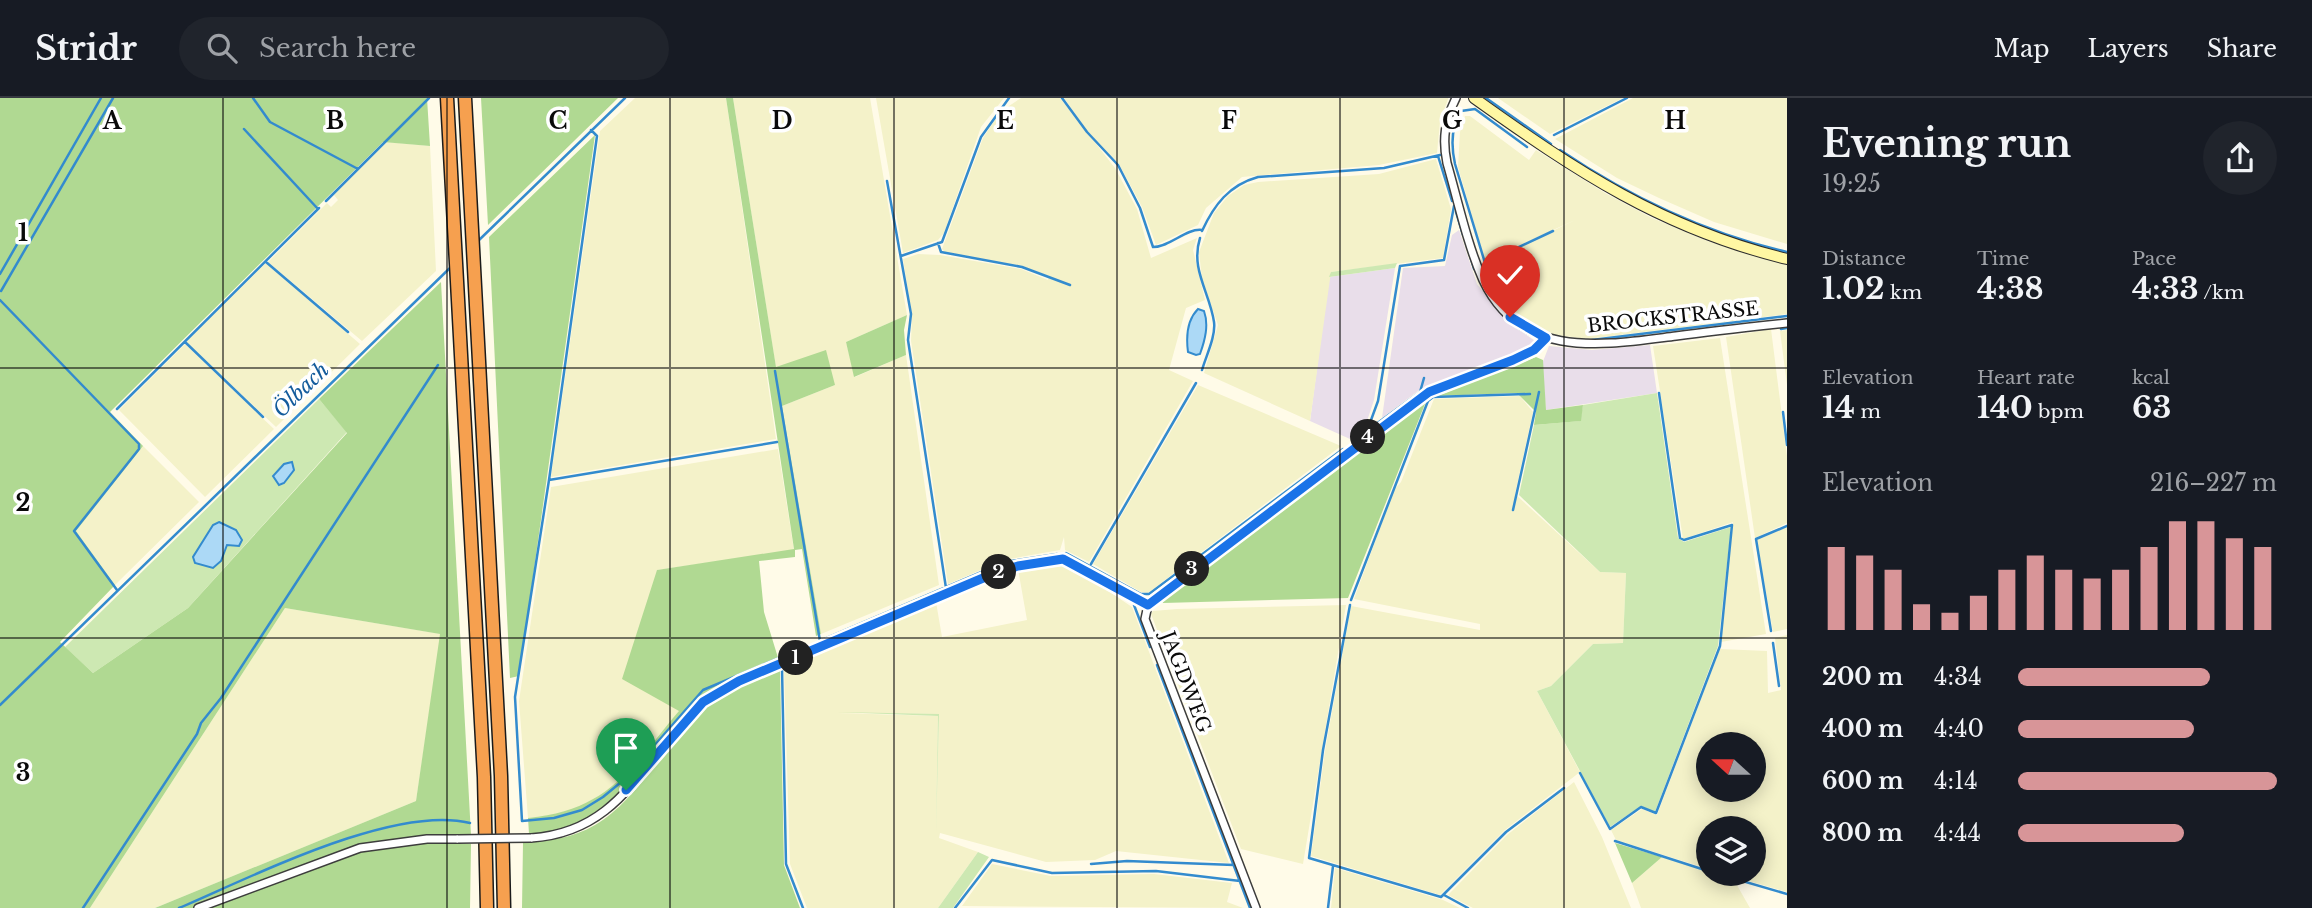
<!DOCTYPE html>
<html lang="en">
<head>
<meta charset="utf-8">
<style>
  :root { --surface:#171b24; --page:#20242c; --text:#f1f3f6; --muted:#9ea1a6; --line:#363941; --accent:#d89598 }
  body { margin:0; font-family:"Libre Baskerville",serif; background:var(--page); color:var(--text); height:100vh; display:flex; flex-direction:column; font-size:26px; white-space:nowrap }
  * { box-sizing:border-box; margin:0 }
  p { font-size:23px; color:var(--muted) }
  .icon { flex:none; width:38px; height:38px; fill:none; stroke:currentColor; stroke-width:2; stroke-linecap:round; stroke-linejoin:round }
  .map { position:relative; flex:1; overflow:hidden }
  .details { display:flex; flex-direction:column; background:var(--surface); width:525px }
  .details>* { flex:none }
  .needle { width:46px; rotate:291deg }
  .buttons { position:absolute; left:1696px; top:634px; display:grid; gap:14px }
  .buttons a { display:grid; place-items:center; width:70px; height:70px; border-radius:50%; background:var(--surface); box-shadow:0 4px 18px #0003; font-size:35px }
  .pin { position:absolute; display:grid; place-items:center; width:60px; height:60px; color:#fff; margin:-72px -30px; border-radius:50% 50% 50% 0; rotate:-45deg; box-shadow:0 0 7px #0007 }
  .pin .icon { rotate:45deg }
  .km { position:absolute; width:35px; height:35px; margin:-18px; border-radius:50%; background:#222; color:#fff; font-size:19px; line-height:35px; text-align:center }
  .round { display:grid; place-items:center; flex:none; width:74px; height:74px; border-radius:37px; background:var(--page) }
  .head { display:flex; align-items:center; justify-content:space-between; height:119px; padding:0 35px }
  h1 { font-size:38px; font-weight:700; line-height:52px }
  .stats { display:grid; grid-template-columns:repeat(3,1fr); gap:10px; height:119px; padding:7px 35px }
  .stats div { display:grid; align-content:center }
  .stats b { font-size:30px; font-weight:700 }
  .stats small { font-size:19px; font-weight:400 }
  .stats p { font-size:19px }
  .chart { height:196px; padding:14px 35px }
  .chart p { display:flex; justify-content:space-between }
  .chart svg { width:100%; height:126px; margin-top:7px; stroke:var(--accent); stroke-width:6 }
  ul { padding:0 35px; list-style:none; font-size:23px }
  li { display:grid; grid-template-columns:112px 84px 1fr; align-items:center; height:52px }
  li i { height:18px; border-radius:9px; background:var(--accent) }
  header { display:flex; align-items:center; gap:42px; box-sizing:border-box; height:98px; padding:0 35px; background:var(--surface); border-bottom:2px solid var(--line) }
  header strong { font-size:33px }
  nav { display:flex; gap:38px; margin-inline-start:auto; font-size:24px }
  .search { width:490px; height:63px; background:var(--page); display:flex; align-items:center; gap:18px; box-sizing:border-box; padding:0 24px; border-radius:38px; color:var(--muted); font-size:26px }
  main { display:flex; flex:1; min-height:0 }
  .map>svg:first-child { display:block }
  .industrial { fill:#e9deea }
  .farmland { fill:#f4f2c9; fill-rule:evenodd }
  .green { fill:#cde8b2 }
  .forest { fill:#b0d992 }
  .water { fill:#acd9f6; stroke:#338bce; stroke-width:2 }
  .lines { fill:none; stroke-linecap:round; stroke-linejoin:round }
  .stream { stroke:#338bce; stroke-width:2.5 }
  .street-casing { stroke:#3d3d3d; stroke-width:10 }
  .secondary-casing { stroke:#2c2c2c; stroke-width:12 }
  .highway-casing { stroke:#1b1b1b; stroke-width:15 }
  .street { stroke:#fff; stroke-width:7 }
  .secondary { stroke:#fff7a3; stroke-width:10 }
  .highway { stroke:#f6a04f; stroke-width:12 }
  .street-bridge-casing { stroke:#3d3d3d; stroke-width:10; stroke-linecap:butt }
  .street-bridge { stroke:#fff; stroke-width:7 }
  .route-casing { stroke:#fff; stroke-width:14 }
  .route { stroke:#1a73e8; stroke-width:9 }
  .grid { fill:none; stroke:#0a0a0a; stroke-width:2; stroke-opacity:0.55 }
  .labels { text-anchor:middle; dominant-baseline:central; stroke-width:7; stroke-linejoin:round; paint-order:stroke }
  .street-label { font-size:19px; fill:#0a0a0a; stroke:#fff }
  .water-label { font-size:21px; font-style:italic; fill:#145c9c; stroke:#fff }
  .grid-label { font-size:23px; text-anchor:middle; font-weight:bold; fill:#0a0a0a; stroke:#fff; stroke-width:7; stroke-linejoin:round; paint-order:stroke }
</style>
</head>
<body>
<header>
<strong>Stridr</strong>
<div class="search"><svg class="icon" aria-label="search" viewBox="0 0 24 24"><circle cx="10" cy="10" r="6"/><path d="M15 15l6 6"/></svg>Search here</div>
<nav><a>Map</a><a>Layers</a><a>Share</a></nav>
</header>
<main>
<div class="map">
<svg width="1787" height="810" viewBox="0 0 1787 810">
  <rect width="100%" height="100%" fill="#fffbe8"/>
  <path class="industrial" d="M1459 132 1477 186 1507 223 1535 243 1527 252 1509 260 1418 293 1382 320 1403 170 1445 168 1452 137Z
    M1395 170 1374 302 1364 332 1350 341 1310 323 1329 179Z
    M1650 247 1657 295 1546 312 1542 266 1549 248 1592 252Z"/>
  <path class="farmland" d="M635 0H726L776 341 551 379 600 33Z
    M733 0H870L907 217 846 244 855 279 906 257 939 487 821 536 782 308 835 287 776 270Z
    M876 0H1004L981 29 944 135 938 142 903 155Z
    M1021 0H1060L1115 70 1137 111 1151 160 1197 140 1193 152 1205 202 1186 210 1169 272 1193 283 1089 464 1065 452 1064 439 1060 452 1004 462 948 486 911 243 912 217 903 161 918 156 940 157 1021 171 1048 182 1049 178 1022 168 945 154 942 151 983 40 1000 14Z
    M1064 0H1448V1L1440 24 1437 55 1379 67 1242 79 1206 110 1198 127 1156 147 1142 109 1119 66 1088 34Z
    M1498 0H1623L1550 36Z
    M1633 0H1787V146L1714 124 1659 100 1617 80 1555 41Z
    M1465 18H1470L1529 62 1536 52 1605 95 1652 120 1710 144 1787 166V216L1588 241 1548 236 1530 226 1515 216 1502 201 1486 165 1575 122 1485 163 1458 69 1460 34Z
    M387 44 430 48 436 173 362 243 268 164 327 105 331 109 338 102 334 97Z
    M1436 61 1451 111 1443 160 1331 174 1310 323 1204 275 1218 227 1202 181 1199 154 1214 115 1228 98 1244 87 1258 84 1379 76Z
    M266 165 360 246 276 329 186 244Z
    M1771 231 1787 358V425L1755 440 1726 239Z
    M1787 232V287L1780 233Z
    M1720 240 1766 536 1721 544 1733 424 1683 441 1653 248Z
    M185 246 274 331 205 399 119 312Z
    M1198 287 1341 348 1148 495 1141 494 1093 466Z
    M1520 298 1533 314 1515 396 1600 474 1626 475 1623 545 1593 546 1551 588 1537 593 1580 674 1505 732 1440 797 1311 758 1325 653 1351 508 1480 532V526L1354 501 1394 392 1401 384 1434 301Z
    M143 348 199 404 115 487 76 433Z
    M778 351 794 452 657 472 680 613 617 685 602 698 581 710 554 717 528 720 519 603 551 389Z
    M1787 429V531L1773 534 1757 442Z
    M1062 468 1086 478 1132 509 1229 765 1116 753 1095 762 1046 764 940 735 939 740 978 754 938 810H807L790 766 784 571 936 504 942 539 1027 522 1018 471ZM837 615 939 616 936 734 938 618Z
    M1346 507 1303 766 1241 751 1151 516 1153 513 1177 511Z
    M285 510 441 536 416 703 155 810H90Z
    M1787 537V794L1721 775H1754V730H1708V771L1616 742 1611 732 1642 711 1657 717 1720 551 1767 553 1768 595 1781 592 1775 540ZM1708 646H1754V691H1708Z
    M1574 684 1602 739 1631 810H1473L1448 797 1507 737Z
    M1662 759 1734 782 1750 810H1641L1632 785Z
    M992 766 1051 778 1154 776 1232 785 1227 804 1243 810 962 808Z
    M1335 770 1443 802 1460 810H1331Z"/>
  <path class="green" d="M1397 165 1395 170 1329 179 1331 174Z
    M1657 295 1678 440 1684 444 1731 429 1718 548 1655 714 1641 708 1610 729 1537 593 1551 588 1593 546 1623 545 1626 475 1600 474 1519 397 1534 327 1580 323 1583 307Z
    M319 301 347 334 188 510 93 575 65 549Z
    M837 614 939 616 936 735 938 618Z
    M978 754 989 759 953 810H938Z"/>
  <path class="forest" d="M0 0H427L430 48 383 44 110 314 143 348 76 433 115 487 60 544 93 575 188 510 347 335 319 301 441 184 471 737H459V746H471L470 810H155L416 703 440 536 285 510 90 810H0Z
    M481 0H618L488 127Z
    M726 0H733L776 269 826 252 835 287 782 308 821 536 816 538 802 451 795 452V459L759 463 764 514 779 563 704 598 625 690 592 720 554 733 529 736 528 720C609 712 630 671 679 613L622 581 657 472 794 451Z
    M595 37 519 578 510 580 489 139Z
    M907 217 904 232 906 257 854 279 846 244Z
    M1536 259 1543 262 1546 312 1583 307 1581 323 1534 327 1536 314 1517 295 1437 298Z
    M1427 301 1348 500 1163 505 1160 499Z
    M780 572 784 767 800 810H522L523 745C548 743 573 740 595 727 635 705 670 641 703 609 724 590 755 581 780 572Z
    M1615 745 1662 759 1632 785Z"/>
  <path class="water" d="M1198 211 1204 213C1209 227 1205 242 1200 256L1196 257 1188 254C1186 239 1187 222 1198 211Z
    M292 364 294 372 284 385 279 387 273 378 284 366Z
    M219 424 236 432 242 442 239 448 227 447 221 463 213 470 195 465 193 459 213 427Z"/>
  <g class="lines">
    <path class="stream" d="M253 0 270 24 358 71
      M1062 0 1087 34 1118 67 1140 110 1153 149C1170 149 1186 130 1202 132
      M1486 0 1551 46
      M244 31 318 111
      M591 32 597 38 549 382 515 599 522 723 554 720 582 712 603 699 626 680 703 592 791 555
      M1554 37 1627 0
      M1527 49 1475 11 1461 13C1451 29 1451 48 1455 66L1485 165 1553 133
      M1560 52C1630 99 1705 135 1787 154
      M1438 58 1452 103
      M887 83 911 216 908 242 946 490
      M326 103 429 0
      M1456 114 1463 137
      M1202 133C1214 107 1229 87 1258 79L1384 70 1440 57
      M1200 140C1190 171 1210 195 1214 224 1216 238 1206 258 1202 272
      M477 144 625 0
      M938 145 941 154 1022 169 1070 187
      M1469 154 1474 171
      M901 158 942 144 981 39 1009 0
      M266 164 348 234
      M0 176 101 0
      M1495 190 1515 217 1546 235
      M1 193 113 0
      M0 202 139 346V351L74 433 117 492
      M1781 231 1787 230
      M1592 242 1787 218
      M185 244 263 319
      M775 273 820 543
      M117 311 319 110
      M1783 314 1787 347
      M1368 332 1420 294 1424 280
      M1367 333 1378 303 1400 168 1444 162 1454 108
      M549 382 777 344
      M1513 412 1539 294
      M1066 455 1141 496H1149L1343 351
      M1091 466 1196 285
      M1351 502 1428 303 1433 299 1530 296
      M1134 507 1150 549
      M1350 507 1323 652 1309 760 1441 799 1506 734 1564 690
      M1771 533 1756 441 1787 428
      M822 542 1005 464 1057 456
      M1773 545 1779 588
      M1157 567 1250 810
      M782 570 786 766 803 810
      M0 607 452 168
      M1580 675 1610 731 1641 709 1656 715 1720 548 1732 427 1684 442 1680 440 1659 295
      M1615 743 1708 773
      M1091 766 1127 763 1234 767
      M1715 775 1787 796
      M1444 797 1468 810
      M83 810 197 636 201 625 221 600 438 267
      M179 810C252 779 394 706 470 725
      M955 810 992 762 1052 775 1156 773 1240 783
      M1328 810 1333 768"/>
    <defs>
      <path id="street" d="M1456 0C1445 22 1442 41 1447 65 1458 103 1467 146 1483 182 1521 263 1604 247 1676 238 1713 233 1750 229 1787 225
        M531 740C623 734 643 658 702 605 712 596 727 589 739 583L995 475 1018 468 1063 461 1148 507
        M198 810 360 750 427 741H458
        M1256 810 1145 521 1148 507 1429 294 1513 262 1534 252 1546 240"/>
      <path id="secondary" d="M1474 0C1576 73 1663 131 1787 161"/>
      <path id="highway" d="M447 0 484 679 487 810
        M465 0 501 678 504 810"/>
    </defs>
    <use href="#street" class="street-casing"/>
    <use href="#secondary" class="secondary-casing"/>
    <use href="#highway" class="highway-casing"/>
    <use href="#street" class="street"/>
    <use href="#secondary" class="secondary"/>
    <use href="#highway" class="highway"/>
    <defs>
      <path id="street-bridge" d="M458 741 531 740"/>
    </defs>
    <use href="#street-bridge" class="street-bridge-casing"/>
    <use href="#street-bridge" class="street-bridge"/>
  </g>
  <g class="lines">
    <defs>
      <path id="route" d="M626 692 703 604 739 583 995 475 1018 468 1063 461 1148 507 1429 294 1513 262 1534 252 1546 240 1510 219"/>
    </defs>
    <use href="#route" class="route-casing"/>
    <use href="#route" class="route"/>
  </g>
  <path class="grid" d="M223 0V810M447 0V810M670 0V810M894 0V810M1117 0V810M1340 0V810M1564 0V810M0 270H1787M0 540H1787"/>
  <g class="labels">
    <g class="street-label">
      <text transform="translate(1673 219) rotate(-6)">BROCKSTRASSE</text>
      <text transform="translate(1186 584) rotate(69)">JAGDWEG</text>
    </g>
    <g class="water-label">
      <text transform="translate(301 292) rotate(-44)">Ölbach</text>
    </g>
  </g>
  <g class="grid-label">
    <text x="112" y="31">A</text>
    <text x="335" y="31">B</text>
    <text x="558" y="31">C</text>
    <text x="782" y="31">D</text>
    <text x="1005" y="31">E</text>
    <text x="1229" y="31">F</text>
    <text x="1452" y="31">G</text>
    <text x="1675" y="31">H</text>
    <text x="23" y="143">1</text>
    <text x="23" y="413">2</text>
    <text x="23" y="683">3</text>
  </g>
</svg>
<div class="buttons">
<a><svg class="needle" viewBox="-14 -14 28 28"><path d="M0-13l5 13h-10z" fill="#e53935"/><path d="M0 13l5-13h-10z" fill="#9ea1a6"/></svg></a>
<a><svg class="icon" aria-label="layers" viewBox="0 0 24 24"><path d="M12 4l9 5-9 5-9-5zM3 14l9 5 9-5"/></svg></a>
</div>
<div class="pin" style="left:626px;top:692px;background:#1e9e55"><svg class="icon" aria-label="arrive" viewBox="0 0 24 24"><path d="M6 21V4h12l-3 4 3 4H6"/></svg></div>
<div class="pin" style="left:1510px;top:219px;background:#d93025"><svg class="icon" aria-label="check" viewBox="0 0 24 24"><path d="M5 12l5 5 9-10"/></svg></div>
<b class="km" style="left:796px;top:560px">1</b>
<b class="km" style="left:999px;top:474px">2</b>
<b class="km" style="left:1192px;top:471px">3</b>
<b class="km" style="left:1368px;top:339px">4</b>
</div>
<section class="details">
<div class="head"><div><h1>Evening run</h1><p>19:25</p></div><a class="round"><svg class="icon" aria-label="share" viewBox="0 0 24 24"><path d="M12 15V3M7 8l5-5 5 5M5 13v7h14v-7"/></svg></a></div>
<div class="stats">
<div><p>Distance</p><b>1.02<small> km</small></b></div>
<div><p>Time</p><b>4:38</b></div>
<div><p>Pace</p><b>4:33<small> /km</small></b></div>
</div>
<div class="stats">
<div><p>Elevation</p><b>14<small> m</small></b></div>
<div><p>Heart rate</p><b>140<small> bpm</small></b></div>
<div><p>kcal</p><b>63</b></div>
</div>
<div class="chart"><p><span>Elevation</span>216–227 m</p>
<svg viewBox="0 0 160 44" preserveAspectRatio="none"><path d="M5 44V15M15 44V18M25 44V23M35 44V35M45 44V38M55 44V32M65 44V23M75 44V18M85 44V23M95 44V26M105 44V23M115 44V15M125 44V6M135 44V6M145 44V12M155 44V15"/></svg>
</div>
<ul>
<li><b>200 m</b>4:34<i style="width:74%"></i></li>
<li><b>400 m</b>4:40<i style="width:68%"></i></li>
<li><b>600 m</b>4:14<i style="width:100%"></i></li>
<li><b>800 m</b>4:44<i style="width:64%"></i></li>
</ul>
</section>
</main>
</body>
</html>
